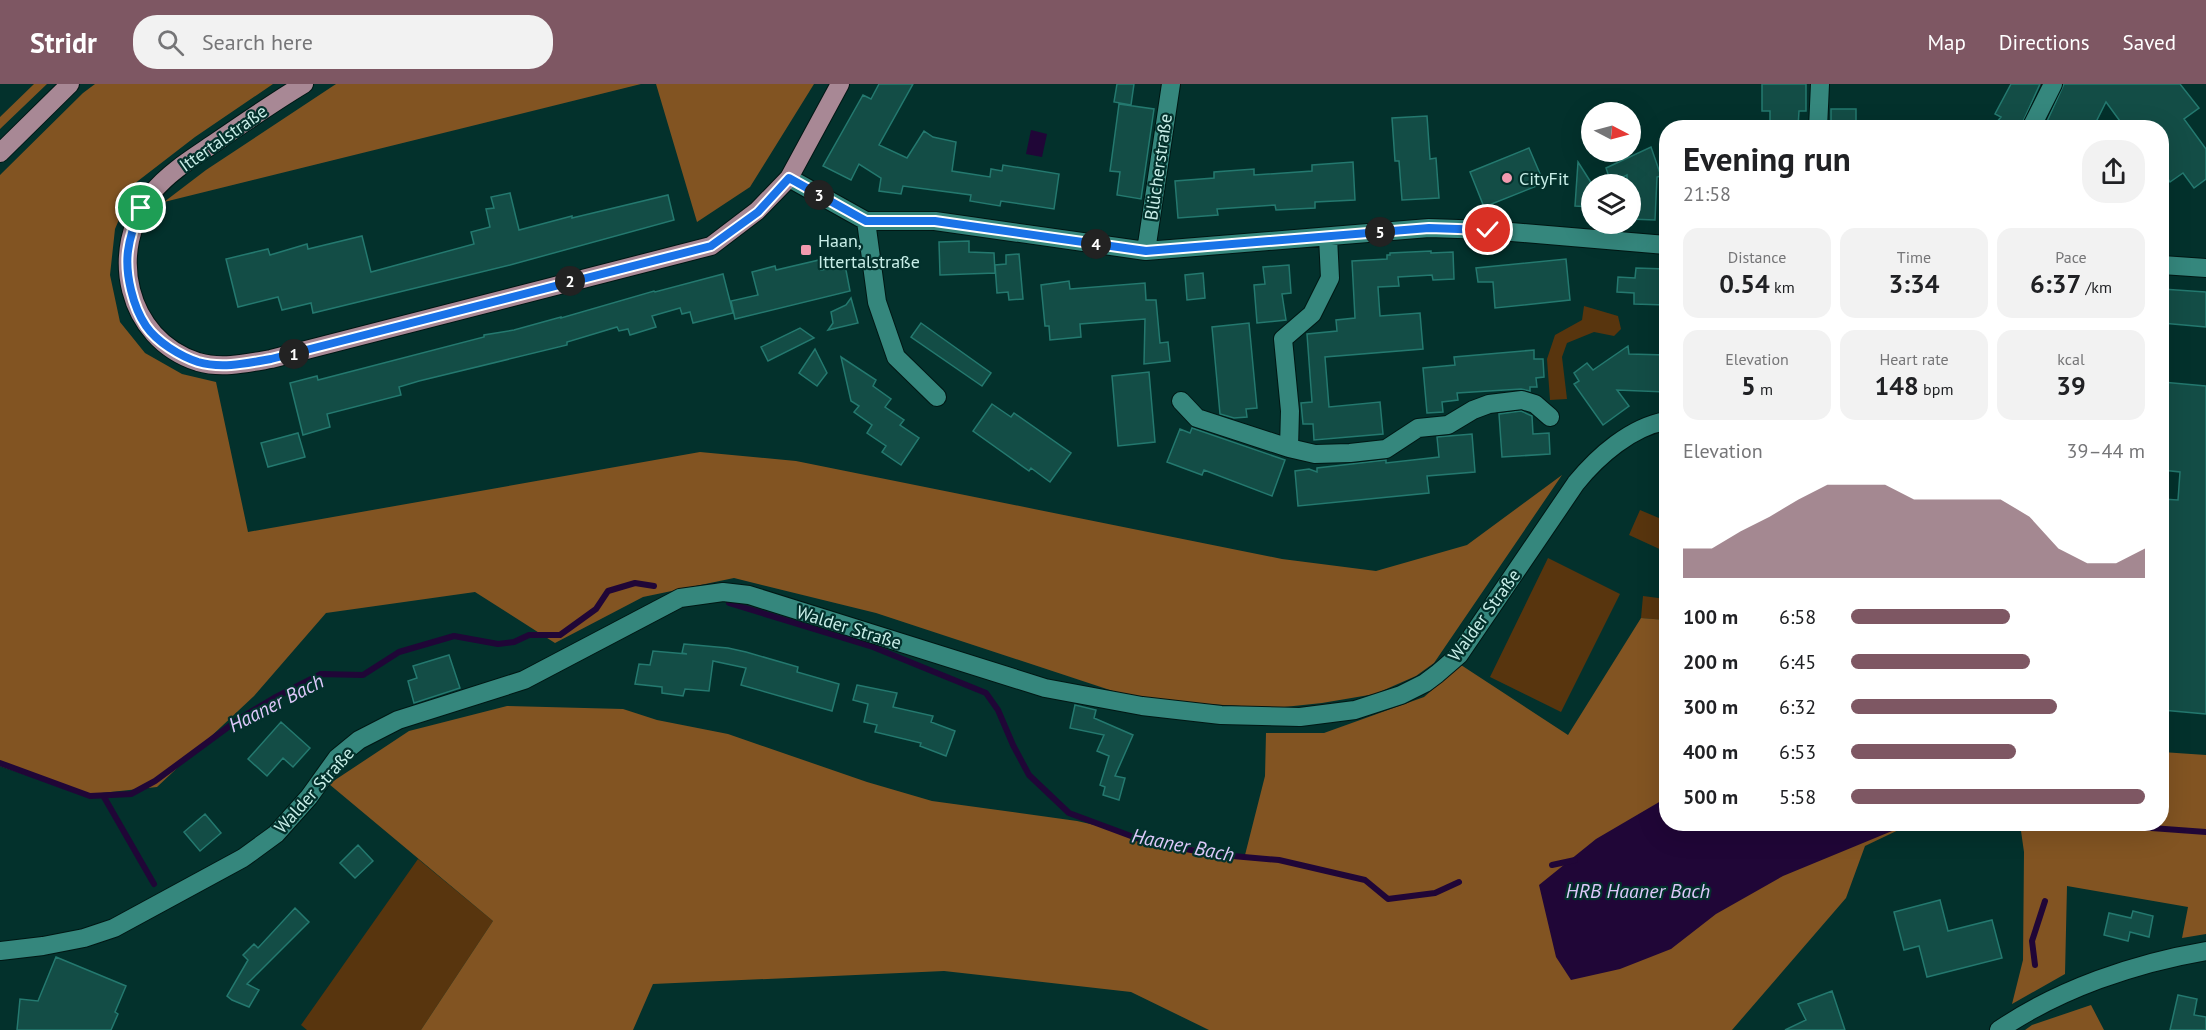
<!DOCTYPE html>
<html lang="en">
<head>
<meta charset="utf-8">
<style>
  :root { --surface:#fff; --page:#f2f2f2; --text:#202124; --muted:#757577; --accent:#7e5763 }
  body { margin:0; font-family:"PT Sans",sans-serif; background:var(--page); color:var(--text); height:100vh; display:flex; flex-direction:column; font-size:22px; white-space:nowrap }
  * { box-sizing:border-box; margin:0 }
  p { font-size:20px; color:var(--muted) }
  .icon { flex:none; width:33px; height:33px; fill:none; stroke:currentColor; stroke-width:2; stroke-linecap:round; stroke-linejoin:round }
  .map { position:relative; flex:1; overflow:hidden }
  .side { position:absolute; left:1659px; top:36px; width:510px; height:711px; display:flex; flex-direction:column; background:var(--surface); border-radius:24px; box-shadow:0 6px 24px #0002 }
  .side>* { flex:none }
  .needle { width:39px; rotate:96deg }
  .tools { position:absolute; left:1581px; top:18px; display:grid; gap:12px }
  .tools a { display:grid; place-items:center; width:60px; height:60px; border-radius:50%; background:var(--surface); box-shadow:0 6px 24px #0002; font-size:30px }
  .pin { position:absolute; display:grid; place-items:center; width:51px; height:51px; color:#fff; margin:-26px; border:3px solid #fff; border-radius:50%; box-shadow:0 2px 6px #0007 }
  .km { position:absolute; width:30px; height:30px; margin:-15px; border-radius:50%; background:#222; color:#fff; font-size:16px; line-height:30px; text-align:center }
  .round { display:grid; place-items:center; flex:none; width:63px; height:63px; border-radius:24px; background:var(--page) }
  .overview { display:flex; align-items:center; justify-content:space-between; height:102px; padding:0 24px }
  h1 { font-size:33px; font-weight:700; line-height:45px }
  .metrics { display:grid; grid-template-columns:repeat(3,1fr); gap:9px; height:102px; padding:6px 24px }
  .metrics div { display:grid; align-content:center; border-radius:15px; background:var(--page); text-align:center }
  .metrics b { font-size:26px; font-weight:700 }
  .metrics small { font-size:16px; font-weight:400 }
  .metrics p { font-size:16px }
  .chart { height:168px; padding:12px 24px }
  .chart p { display:flex; justify-content:space-between }
  .chart svg { width:100%; height:108px; margin-top:6px; fill:var(--accent); opacity:.7 }
  ul { padding:0 24px; list-style:none; font-size:20px }
  li { display:grid; grid-template-columns:96px 72px 1fr; align-items:center; height:45px }
  li i { height:15px; border-radius:8px; background:var(--accent) }
  header { display:flex; align-items:center; gap:36px; box-sizing:border-box; height:84px; padding:0 30px; background:var(--accent); color:#fff }
  header strong { font-size:28px }
  nav { display:flex; gap:33px; margin-inline-start:auto; font-size:21px }
  .search { width:420px; height:54px; background:var(--page); display:flex; align-items:center; gap:15px; box-sizing:border-box; padding:0 21px; border-radius:24px; color:var(--muted); font-size:22px }
  .map>svg:first-child { display:block }
  .green { fill:#58350e }
  .forest { fill:#825422 }
  .water { fill:#200637 }
  .lines { fill:none; stroke-linecap:round; stroke-linejoin:round }
  .stream { stroke:#200637; stroke-width:6 }
  .building { fill:#134d46; stroke:#24796f; stroke-width:1.5 }
  .minor-casing { stroke:#001714; stroke-width:20 }
  .major-casing { stroke:#001714; stroke-width:20 }
  .minor { stroke:#35877d; stroke-width:18 }
  .major { stroke:#a88895; stroke-width:18 }
  .route-casing { stroke:#fff; stroke-width:12 }
  .route { stroke:#1a73e8; stroke-width:8 }
  .poi-dot { fill:#f29aaf; stroke:#03312c; stroke-width:2 }
  .labels { text-anchor:middle; dominant-baseline:central; stroke-width:4.5; stroke-linejoin:round; paint-order:stroke }
  .street-label { font-size:18px; fill:#c8eee8; stroke:#03312c }
  .poi-label { font-size:18px; fill:#c8eee8; stroke:#03312c; text-anchor:start }
  .water-label { font-size:20px; font-style:italic; fill:#dec9fb; stroke:#03312c }
</style>
</head>
<body>
<header>
<strong>Stridr</strong>
<div class="search"><svg class="icon" aria-label="search" viewBox="0 0 24 24"><circle cx="10" cy="10" r="6"/><path d="M15 15l6 6"/></svg>Search here</div>
<nav><a>Map</a><a>Directions</a><a>Saved</a></nav>
</header>
<div class="map">
<svg width="2206" height="946" viewBox="0 0 2206 946">
  <rect width="100%" height="100%" fill="#03312c"/>
  <path class="green" d="M1584 222 1618 232 1621 245 1614 252 1594 248 1567 259 1562 273 1567 315 1550 316 1547 275 1555 251 1582 236Z
    M1640 426 1666 437V468L1629 451Z
    M1548 474 1620 510 1561 628 1490 593Z
    M1643 512 1666 515V536L1641 534Z
    M418 775 493 837 421 946H307L301 941Z"/>
  <path class="forest" d="M34 0H47L0 45V33Z
    M95 0H273L195 53 134 100 115 145 110 191 120 238 145 269 182 290 216 298 248 448 700 368 796 377 1282 475 1376 487 1467 461 1562 391 1434 579 1416 592 1375 610 1322 619 1275 624 1171 618 1125 611 876 529 734 494 643 513 555 559 475 508 326 529 254 612 157 703 83 711 0 682V91L83 9Z
    M336 0H641L164 118 206 86Z
    M656 0H814L750 103 697 138Z
    M1641 534 1666 536V740H1911L1865 762 1846 814 1732 946H1209L1131 908 944 887 653 900 633 946H421L493 837 329 700 409 647 507 622 623 625 657 636 728 650 867 698 932 717 1077 737 1204 766 1245 771 1265 692 1266 649H1324L1424 613 1461 581 1568 651Z
    M2162 668 2206 671V850L2182 854 2188 823 2067 802 2065 890 2012 920 2023 876 2024 768 2020 740H2162Z
    M2091 921 2104 946H2025L2032 941Z"/>
  <path class="water" d="M1031 46 1047 50 1042 73 1026 70Z
    M1666 714V740H1909L1783 792 1716 830 1671 865 1620 885 1571 896 1556 873 1539 801 1596 755Z"/>
  <g class="lines">
    <path class="stream" d="M729 519 873 563 986 609 998 626 1013 661 1029 691 1069 729 1139 755 1210 770 1279 776 1365 796 1388 815 1435 809 1459 798
      M0 679 90 712 131 710 155 697 239 635 274 614 321 590 363 591 399 568 454 552 498 560 514 558 529 551H560L596 525 608 507 635 499 654 502
      M104 713 154 800
      M2121 740 2124 742 2206 748
      M2068 741V740
      M1552 781 1575 776
      M2035 881 2032 857 2045 817"/>
  </g>
  <path class="building" d="M879 0H913L879 61 907 74 924 47 933 53 956 58 952 87 990 93 991 85 1002 87 1003 81 1059 90 1054 125 1001 117 1000 122 970 117 971 111 903 102 901 110 879 107 881 94 859 80 851 96 823 82 863 11 871 15Z
    M1117 0H1134L1131 21 1114 18Z
    M1762 0H1806V27H1799L1798 44H1770V27H1762Z
    M2011 0H2040L2020 44H1992L2001 33 1995 30Z
    M2064 0H2180L2199 24 2184 35 2206 65V95L2194 104 2183 89 2170 98 2162 86V44H2125L2106 18 2093 44H2044Z
    M1119 20 1154 25 1141 115 1117 111 1120 88 1110 87Z
    M1831 25H1856V44L1831 43Z
    M1427 32 1430 75 1436 74 1439 114 1402 116 1399 77H1395L1392 34Z
    M1651 63 1661 92 1657 93 1655 136 1630 135V100H1627V91L1611 99 1606 84Z
    M1529 64 1544 99 1484 123 1470 88Z
    M1353 78 1355 116 1315 118V124L1276 126 1275 121 1217 125 1218 131 1178 134 1175 97 1214 94V88L1254 85V91L1312 87V81Z
    M1578 78 1592 100V123L1575 122Z
    M510 109 519 146 572 132V134L668 111 674 136 510 181 313 229 311 219 282 226 278 213 238 223 226 175 268 165 270 171 307 160 308 165 362 152 371 188 474 160 471 148 490 143 486 125 494 124 491 113Z
    M969 157V168L994 169 995 189 940 191 939 158Z
    M1431 167V169L1453 168 1454 195 1433 196 1432 191 1398 193 1399 202 1378 203 1380 232 1420 229 1423 265 1325 273 1329 323 1380 318 1383 350 1314 356 1313 340H1303L1301 319 1312 318 1307 250 1337 247 1336 236 1355 234 1352 177 1387 175V171H1390V169Z
    M1019 170 1023 215 1009 216 1008 208 997 209 995 181 1006 180V171Z
    M1566 175 1570 216 1495 224 1493 198H1478L1476 184Z
    M819 176 821 186 845 181 850 207 735 235 731 217 758 211 752 188 775 182 776 186Z
    M1289 181 1291 209 1282 210 1286 236 1257 239 1254 201 1265 200 1263 183Z
    M1636 184 1666 185V221L1634 220V209L1617 208 1618 193 1635 194Z
    M1203 189 1205 214 1187 216 1185 191Z
    M723 190 733 229 693 239 690 228 682 230 680 224 652 232 656 243 630 251 628 245 619 247 617 243 567 258V261L419 297 399 303 401 311 327 330 330 343 303 351 290 299 317 292 318 296 484 253V251L514 246 561 233V234L654 207 655 208Z
    M1069 197 1070 205 1145 199 1146 216H1156L1160 259 1168 258 1170 277 1144 280 1145 235 1080 240 1081 253 1050 256 1049 242H1045L1041 201Z
    M2162 205 2206 208V243L2162 239Z
    M851 214 858 239 828 246 833 239 831 228 846 221Z
    M921 239 991 289 982 302 911 253Z
    M1249 239 1257 324 1246 325 1247 333 1234 334 1220 330 1212 243Z
    M800 244 814 254 768 277 761 263Z
    M1628 262 1629 270 1666 271V308L1617 306 1629 322 1603 341 1574 300 1579 297 1574 289 1587 279 1593 286Z
    M815 265 827 289 817 302 799 289Z
    M1534 266V275H1543L1544 293 1536 294 1537 303H1530V307L1521 305 1457 309 1458 316 1442 318 1443 328 1427 329 1423 284 1455 281 1454 273Z
    M841 273 876 296 873 302 891 315 885 323 904 336 900 341 919 354 901 381 882 368 886 362 867 349 872 341 854 328 859 322 851 317Z
    M1149 288 1155 358 1118 362 1112 292Z
    M2162 298 2206 302V630L2162 626V415L2178 416 2180 388 2162 386Z
    M992 320 1011 333 1014 329 1071 369 1050 398 1031 384 1029 387 973 347Z
    M1521 327 1532 332 1533 350 1549 349 1550 370 1502 373 1499 330Z
    M1192 344 1285 376 1272 412 1204 386 1202 391 1167 378 1180 345 1190 349Z
    M298 349 305 373 268 383 261 359Z
    M1472 350 1475 388 1427 392 1429 409 1298 422 1295 387 1309 385 1317 388V384L1386 376V379L1439 373 1437 353Z
    M684 560 728 564 746 568 798 583 797 588 839 600 832 627 741 601 746 584 713 577 709 607 685 605 683 612 662 609V603L635 600 639 580 650 581 653 567 687 570 682 569Z
    M449 571 460 604 414 619 408 597 417 594 413 582Z
    M857 601 897 609 893 623 933 632 931 638 955 647 946 672 920 662 921 659 875 648 877 641 864 638 868 620 853 616Z
    M1075 621 1096 626 1094 634 1133 651 1115 692 1125 694 1119 716 1103 711 1105 703 1100 701 1109 672 1097 667 1104 651 1070 644Z
    M281 638 310 664 293 683 283 674 267 692 248 675Z
    M205 730 221 749 200 767 184 748Z
    M358 761 373 777 355 794 340 779Z
    M1940 816 1948 847 1992 836 2002 874 1927 893 1919 862 1904 866 1894 828Z
    M295 824 309 838 247 900 259 906 249 923 232 916 227 912 248 876 243 871 254 860 258 864Z
    M2133 827 2153 832 2149 853 2130 848 2128 857 2104 851 2109 829 2131 834Z
    M56 873 126 902 115 928 118 930 111 946H17L20 915 38 917Z
    M1832 907 1845 946H1785L1806 936 1798 920Z
    M2178 911 2197 915 2194 931 2206 933V946H2170Z"/>
  <g class="lines">
    <defs>
      <path id="minor" d="M1818 44 1820 0
        M2031 44 2053 0
        M789 94 866 137H935L1146 167 1429 144 1488 146 1666 161
        M866 137 877 218 896 273 937 313
        M1146 167 1171 0
        M2162 181 2206 184
        M1181 317 1197 334 1289 364 1290 327 1283 255 1312 230 1330 194 1328 153
        M1289 364 1315 370 1350 369 1386 365 1418 344 1448 341 1473 326 1489 320 1522 316 1535 320 1550 333
        M0 867 43 862 84 854 114 844 243 774 276 750 309 713 337 674 359 656 398 636 524 596 680 514 723 508 749 511 1045 604 1142 622 1221 631 1300 633 1355 626 1401 611 1425 599 1437 590 1459 571 1576 399C1598 372 1631 343 1666 337
        M1999 946C2059 905 2135 879 2206 867"/>
      <path id="major" d="M304 0C274 18 245 38 216 58 194 73 169 88 152 109 107 166 126 255 198 278 222 285 248 279 271 275L711 162 757 127 789 94 840 0
        M0 69 70 0"/>
    </defs>
    <use href="#minor" class="minor-casing"/>
    <use href="#major" class="major-casing"/>
    <use href="#minor" class="minor"/>
    <use href="#major" class="major"/>
  </g>
  <g class="lines">
    <defs>
      <path id="route" d="M141 124C135 138 130 151 128 167 125 190 133 223 146 242 157 258 180 272 198 278 222 285 248 279 271 275L711 162 758 128 789 94 866 137H935L1146 167 1429 144 1488 146"/>
    </defs>
    <use href="#route" class="route-casing"/>
    <use href="#route" class="route"/>
  </g>
  <g class="poi-dot">
    <circle cx="1507" cy="94" r="6"/>
    <rect x="800" y="160" width="12" height="12" rx="3"/>
  </g>
  <g class="labels">
    <g class="street-label">
      <text transform="translate(223 54) rotate(-35)">Ittertalstraße</text>
      <text transform="translate(1158 83) rotate(-82)">Blücherstraße</text>
      <text transform="translate(1484 531) rotate(-54)">Walder Straße</text>
      <text transform="translate(849 543) rotate(17)">Walder Straße</text>
      <text transform="translate(314 706) rotate(-48)">Walder Straße</text>
    </g>
    <g class="poi-label">
      <text x="1519" y="94">CityFit</text>
      <text x="818" y="156">Haan,<tspan x="818" dy="21">Ittertalstraße</tspan></text>
    </g>
    <g class="water-label">
      <text transform="translate(276 619) rotate(-27)">Haaner Bach</text>
      <text transform="translate(1183 761) rotate(11)">Haaner Bach</text>
      <text x="1638" y="807">HRB Haaner Bach</text>
    </g>
  </g>
</svg>
<div class="tools">
<a><svg class="needle" viewBox="-14 -14 28 28"><path d="M0-13l5 13h-10z" fill="#e53935"/><path d="M0 13l5-13h-10z" fill="#757577"/></svg></a>
<a><svg class="icon" aria-label="layers" viewBox="0 0 24 24"><path d="M12 4l9 5-9 5-9-5zM3 14l9 5 9-5"/></svg></a>
</div>
<div class="pin" style="left:141px;top:124px;background:#1e9e55"><svg class="icon" aria-label="arrive" viewBox="0 0 24 24"><path d="M6 21V4h12l-3 4 3 4H6"/></svg></div>
<div class="pin" style="left:1488px;top:146px;background:#d93025"><svg class="icon" aria-label="check" viewBox="0 0 24 24"><path d="M5 12l5 5 9-10"/></svg></div>
<b class="km" style="left:294px;top:270px">1</b>
<b class="km" style="left:570px;top:197px">2</b>
<b class="km" style="left:819px;top:111px">3</b>
<b class="km" style="left:1096px;top:160px">4</b>
<b class="km" style="left:1380px;top:148px">5</b>
<section class="side">
<div class="overview"><div><h1>Evening run</h1><p>21:58</p></div><a class="round"><svg class="icon" aria-label="share" viewBox="0 0 24 24"><path d="M12 15V3M7 8l5-5 5 5M5 13v7h14v-7"/></svg></a></div>
<div class="metrics">
<div><p>Distance</p><b>0.54<small> km</small></b></div>
<div><p>Time</p><b>3:34</b></div>
<div><p>Pace</p><b>6:37<small> /km</small></b></div>
</div>
<div class="metrics">
<div><p>Elevation</p><b>5<small> m</small></b></div>
<div><p>Heart rate</p><b>148<small> bpm</small></b></div>
<div><p>kcal</p><b>39</b></div>
</div>
<div class="chart"><p><span>Elevation</span>39–44 m</p>
<svg viewBox="0 0 160 44" preserveAspectRatio="none"><path d="M0 44V32L10 32L20 25L30 19L40 12L50 6L60 6L70 6L80 12L90 12L100 12L110 12L120 19L130 32L140 38L150 38L160 32V44z"/></svg>
</div>
<ul>
<li><b>100 m</b>6:58<i style="width:54%"></i></li>
<li><b>200 m</b>6:45<i style="width:61%"></i></li>
<li><b>300 m</b>6:32<i style="width:70%"></i></li>
<li><b>400 m</b>6:53<i style="width:56%"></i></li>
<li><b>500 m</b>5:58<i style="width:100%"></i></li>
</ul>
</section>
</div>
</body>
</html>
